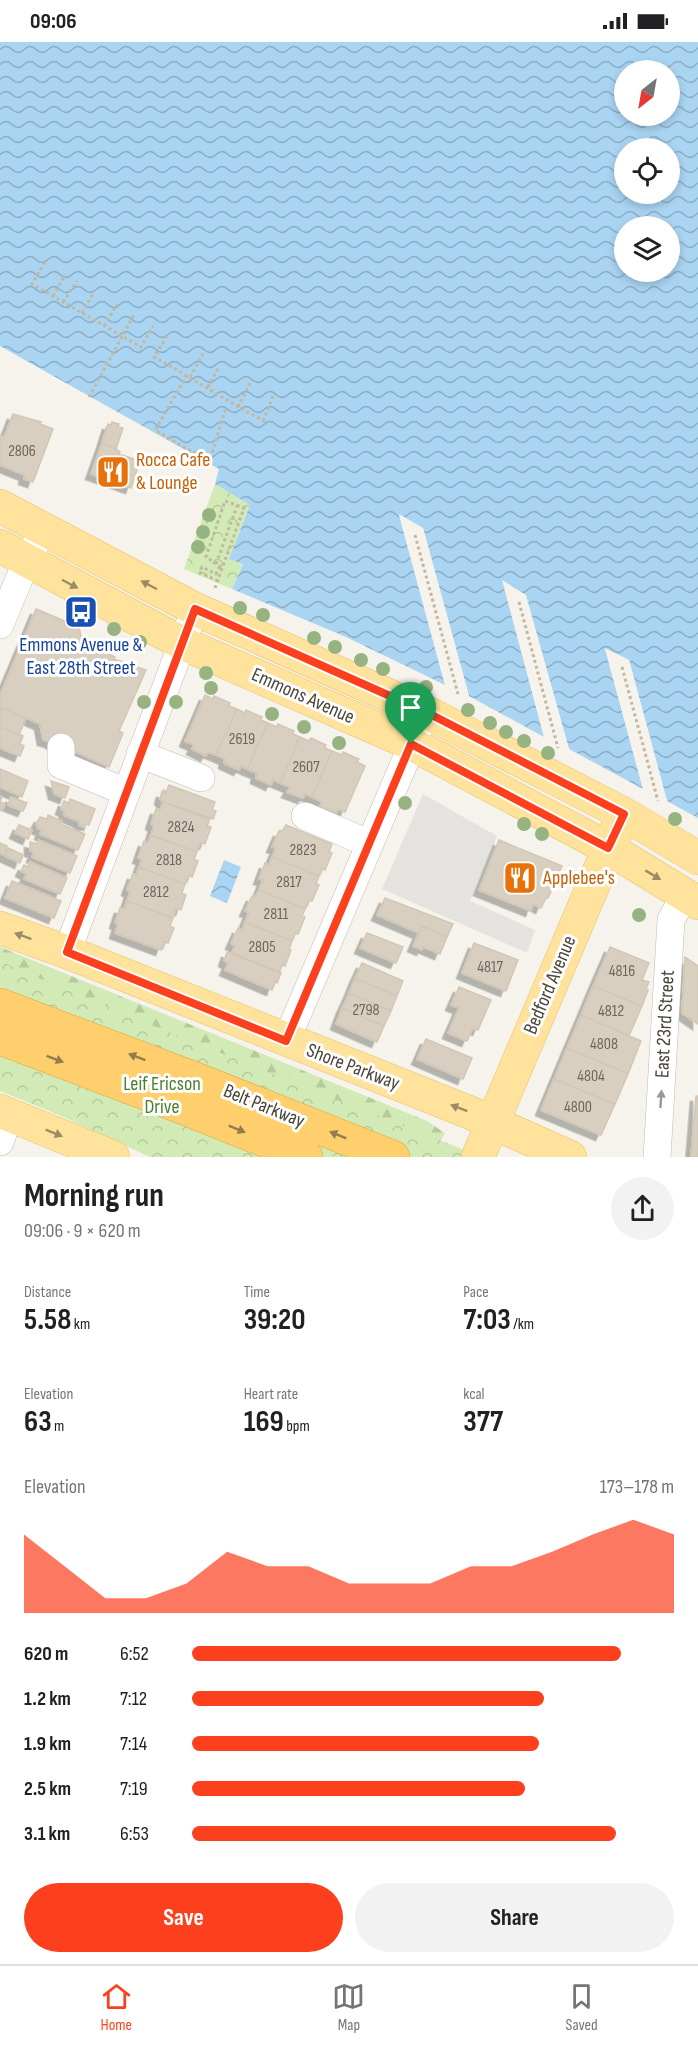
<!DOCTYPE html>
<html lang="en">
<head>
<meta charset="utf-8">
<style>
  :root { --surface:#fff; --page:#f2f2f2; --text:#202124; --muted:#757577; --line:#e0e0e0; --accent:#fc3f1d }
  body { margin:0; font-family:"Sofia Sans Condensed",sans-serif; background:var(--page); color:var(--text); height:100vh; display:flex; flex-direction:column; font-size:22px; white-space:nowrap }
  * { box-sizing:border-box; margin:0 }
  p { font-size:20px; color:var(--muted) }
  .icon { flex:none; width:33px; height:33px; fill:none; stroke:currentColor; stroke-width:2; stroke-linecap:round; stroke-linejoin:round }
  .map { position:relative; height:1115px; overflow:hidden }
  .side { display:flex; flex-direction:column; background:var(--surface); flex:1 }
  .side>* { flex:none }
  .needle { width:39px; rotate:211deg }
  .controls { position:absolute; left:614px; top:18px; display:grid; gap:12px }
  .controls a { display:grid; place-items:center; width:66px; height:66px; border-radius:50%; background:var(--surface); box-shadow:0 3px 9px #0003; font-size:30px }
  .pin { position:absolute; display:grid; place-items:center; width:51px; height:51px; color:#fff; margin:-62px -26px; border-radius:50% 50% 50% 0; rotate:-45deg; box-shadow:0 0 6px #0007 }
  .pin .icon { rotate:45deg }
  .round { display:grid; place-items:center; flex:none; width:63px; height:63px; border-radius:32px; background:var(--page) }
  .headline { display:flex; align-items:center; justify-content:space-between; height:102px; padding:0 24px }
  h1 { font-size:33px; font-weight:700; line-height:45px }
  .stats { display:grid; grid-template-columns:repeat(3,1fr); gap:9px; height:102px; padding:6px 24px }
  .stats div { display:grid; align-content:center }
  .stats b { font-size:30px; font-weight:700 }
  .stats small { font-size:16px; font-weight:400 }
  .stats p { font-size:16px }
  .chart { height:168px; padding:12px 24px }
  .chart p { display:flex; justify-content:space-between }
  .chart svg { width:100%; height:108px; margin-top:6px; fill:var(--accent); opacity:.7 }
  .action { display:flex; gap:12px; margin-top:auto; padding:12px 24px }
  .action a { flex:1; height:69px; border-radius:36px; background:var(--accent); color:#fff; font-size:24px; font-weight:700; line-height:69px; text-align:center }
  .action a+a { background:var(--page); color:var(--text) }
  ul { padding:0 24px; list-style:none; font-size:20px }
  li { display:grid; grid-template-columns:96px 72px 1fr; align-items:center; height:45px }
  li i { height:15px; border-radius:8px; background:var(--accent) }
  .status { display:flex; justify-content:space-between; align-items:center; height:42px; padding:0 30px; background:var(--surface); direction:ltr }
  .status svg { height:16px; fill:currentColor }
  .tab-bar { display:flex; justify-content:space-around; align-items:center; height:84px; border-top:2px solid var(--line); background:var(--surface); font-size:16px; color:var(--muted) }
  .tab-bar a { display:grid; justify-items:center; gap:3px }
  .tab-bar .current { color:var(--accent) }
  .map>svg:first-child { display:block }
  .forest { fill:url(#forest-firs) }
  .park { fill:url(#park-crowns) }
  .parking { fill:#e5e3e0 }
  .water { fill:url(#water-waves); fill-rule:evenodd }
  .pier { fill:#f6f3ec }
  .building { fill:#d8cfc1; stroke:#d3c7b4; stroke-width:1.5; filter:url(#shadow) }
  .lines { fill:none; stroke-linecap:round; stroke-linejoin:round }
  .minor-casing { stroke:#c2bbae; stroke-width:28 }
  .major-casing { stroke:#e6c16a; stroke-width:34 }
  .highway-casing { stroke:#e0a43c; stroke-width:34 }
  .path { stroke:#c4b79f; stroke-width:3; stroke-dasharray:3 3; stroke-linecap:butt }
  .minor { stroke:#fff; stroke-width:27 }
  .major { stroke:#ffe39c; stroke-width:33 }
  .highway { stroke:#ffcf6e; stroke-width:33 }
  .tree { fill:#97b381 }
  .oneway { fill:#9c8c66 }
  .oneway2 { fill:#937c4e }
  .oneway3 { fill:#9c9892 }
  .route-casing { stroke:#fff; stroke-width:12 }
  .route { stroke:#fc3f1d; stroke-width:8 }
  .labels { text-anchor:middle; dominant-baseline:central; stroke-width:6; stroke-linejoin:round; paint-order:stroke }
  .number-label { font-size:16px; fill:#6e675b }
  .food-label { font-size:20px; fill:#c56008; stroke:#fff; text-anchor:start }
  .transit-label { font-size:20px; fill:#164399; stroke:#fff }
  .street-label { font-size:20px; fill:#4b4439; stroke:#fff }
  .park-label { font-size:20px; fill:#4a7f2a; stroke:#fff }
</style>
</head>
<body>
<div class="status"><b>09:06</b><svg viewBox="0 0 49 12"><path d="M0 12V9h3v3zM5 12V6h3v6zM10 12V3h3v9zM15 12V0h3v12zM26 1h20v11H26zM47 4h2v5h-2z"/></svg></div>
<div class="map">
<svg width="698" height="1115" viewBox="0 0 698 1115">
  <defs>
    <pattern id="forest-firs" width="22" height="20" patternUnits="userSpaceOnUse" patternTransform="scale(1.5)"><rect width="22" height="20" fill="#d2eab5"/><path d="M5 1l3.5 6h-7zM16 11l3.5 6h-7z" fill="#b6ca9c"/></pattern>
    <pattern id="park-crowns" width="20" height="18" patternUnits="userSpaceOnUse" patternTransform="scale(1.5)"><rect width="20" height="18" fill="#d2eab5"/><path d="M2 6a3 3 0 1 1 6 0M12 15a3 3 0 1 1 6 0" fill="none" stroke="#b6ca9c"/></pattern>
    <pattern id="water-waves" width="16" height="10" patternUnits="userSpaceOnUse" patternTransform="scale(1.5)"><rect width="16" height="10" fill="#a9d4f2"/><path d="M0 5q4-4 8 0t8 0" fill="none" stroke="#8caec5"/></pattern>
    <filter id="shadow"><feDropShadow dx="-5.5" dy="5.5" stdDeviation="0" flood-color="#0004"/></filter>
  </defs>
  <rect width="100%" height="100%" fill="#f6f3ec"/>
  <path class="forest" d="M0 905 427 1079 445 1091 438 1103 0 936Z"/>
  <path class="park" d="M215 442 250 463 229 517 243 521 232 547 184 527Z
    M0 919C158 989 321 1049 481 1115H150L59 1073 0 1049Z"/>
  <path class="parking" d="M423 752 497 794 470 859 535 888 527 911 382 847Z"/>
  <path class="water" d="M0 0H698V776L667 759 629 618 605 607 643 747 569 707 525 553 503 539 544 695 469 654 423 486 399 473 445 643 346 595 232 547 243 522 229 517 250 463 215 442 219 427 0 304ZM624 28H669V74H624ZM624 106H669V152H624ZM624 184H669V230H624Z
    M224 818 241 825 227 861 210 854Z"/>
  <path class="pier" d="M399 472 423 486 469 654 466 652 421 488 404 478 448 644 445 643Z
    M502 538 526 553 569 707 565 705 523 555 507 545 547 696 544 695Z
    M605 606 629 618 667 759 663 757 627 620 610 612 646 748 643 747Z"/>
  <path class="building" d="M13 372 41 380 40 382 53 387 33 440 24 437 25 433 0 423V394L4 395Z
    M112 380 119 382 118 385 123 386 116 407 102 401 108 382 111 383Z
    M102 401 116 407 120 410 119 412 140 419 131 446 91 432Z
    M36 567 79 585 83 603 90 606 91 605 115 615 114 617 146 628 119 689 123 691 109 725 76 710 75 711 51 701V700L43 698 40 682 0 665V653Z
    M205 653 213 657 214 654 230 661 229 664 237 667 216 713 208 710 206 714 192 707 194 703 185 699Z
    M2 666 26 676 19 693 0 685V671Z
    M237 667 245 671 246 668 262 675 261 678 268 681 247 727 241 724 239 728 224 721 225 717 216 713Z
    M268 681 277 685 278 682 294 689 293 692 300 695 280 741 273 738 271 743 256 736 257 731 247 727Z
    M0 685 23 694 20 702 24 704 20 714 0 706Z
    M300 695 309 699 311 696 326 703 325 706 332 709 312 755 305 752 303 756 287 750 290 745 280 741Z
    M332 709 342 713 343 710 359 717 357 720 365 724 345 770 338 767 336 771 320 764 322 760 312 755Z
    M0 727 28 739 22 755 0 745Z
    M51 739 69 745 65 756 54 752Z
    M169 743 215 760 212 768 216 769 213 777 163 760 160 757 162 750 166 751Z
    M0 754 2 755 0 760 5 762 2 769 0 768Z
    M11 755 27 761 23 769 8 763Z
    M70 757 95 767 89 783 86 782 84 785 79 783 80 780 64 773 65 769 61 767 64 759 69 761Z
    M163 760 209 777 207 784 211 785 205 802 200 801 197 810 151 793 154 784 151 782 156 767 160 768Z
    M48 773 62 779 60 782 85 792 78 808 40 792 42 788 37 786 38 783 36 782 40 775 47 777Z
    M19 783 32 788 28 797 15 791Z
    M286 783 332 802 329 810 332 811 325 828 322 826 319 834 272 815 276 806 272 805 279 789 282 790Z
    M151 793 197 810 194 817 198 819 192 835 189 833 185 842 139 825 142 817 138 816 144 799 148 801Z
    M38 798 77 814 70 831 32 815 34 810 30 809V800L37 802Z
    M499 798 562 824 548 856H546L541 866 533 862 531 869 479 848Z
    M0 801 7 804 4 813 0 811Z
    M8 806 23 813 20 821 5 814Z
    M272 815 319 834 316 842 319 843 312 859 309 858 305 867 259 848 263 838 259 837 265 821 269 823Z
    M30 820 67 836 60 852 24 837 27 832 21 829 24 823 28 825Z
    M139 825 185 842 182 851 186 853 181 868 176 866 173 876 127 859 130 850 127 848 133 832 136 833Z
    M12 839 61 859 54 876 5 856Z
    M259 848 305 867 302 874 305 875 298 892 295 891 292 899 245 880 249 870 245 869 252 854 255 855Z
    M385 856 453 882 447 895 422 884 419 891 377 873Z
    M127 859 173 876 170 884 174 886 168 901 164 900 161 908 115 891 118 882 115 881 120 866 124 867Z
    M245 880 292 899 289 907 291 908 285 924 282 923 279 930 232 911 235 903 231 902 238 886 242 888Z
    M422 884 447 895 440 912 423 905 422 908 413 904Z
    M367 891 403 905 396 921 360 906Z
    M474 901 518 918 506 949 462 931Z
    M610 905 649 921 642 938 649 940 646 947 648 948 642 964 593 944Z
    M227 910 281 931 277 941 275 940 272 948 225 928 228 921 224 919Z
    M685 915 698 924V982L682 971Z
    M362 921 403 939 397 954 355 936Z
    M355 936 397 954 391 969 349 951Z
    M593 944 642 964 629 994 581 973Z
    M459 945 491 958 478 988 473 986 467 999 448 991 459 966 451 963Z
    M349 951 391 969 384 984 342 966Z
    M342 966 384 984 377 1000 336 982Z
    M581 973 641 999 628 1032 567 1006Z
    M426 997 472 1016 463 1037 417 1017Z
    M567 1006 628 1032 615 1062 554 1037Z
    M554 1037 615 1062 601 1093 541 1068Z
    M696 1054H698V1115H691Z"/>
  <g class="lines">
    <defs>
      <path id="minor" d="M0 583 27 518 44 487
        M61 705V723L126 750
        M140 712 201 736
        M305 774 370 802
        M67 910 195 567
        M286 999 426 670
        M0 1100 10 1072
        M657 1115 671 878 685 852"/>
      <path id="major" d="M0 464 195 567 426 670 624 772 698 816
        M0 504 182 601 412 702 608 806 698 861
        M0 886 67 910 471 1071 570 1115
        M0 1069 113 1115
        M478 1115 617 787"/>
      <path id="highway" d="M0 963 193 1036 393 1115
        M0 996 179 1064 306 1115"/>
    </defs>
    <use href="#minor" class="minor-casing"/>
    <use href="#major" class="major-casing"/>
    <use href="#highway" class="highway-casing"/>
    <path class="path" d="M45 220 32 242 141 305 153 284
      M53 254 65 233
      M63 260 77 239
      M82 271 94 250
      M104 284 117 262
      M167 294 154 315C193 336 229 361 268 381
      M187 333 155 388 209 420
      M190 335 203 312
      M208 345 219 325
      M89 355 134 273
      M238 365 250 341
      M263 379 273 354
      M209 422 226 365
      M415 493 458 652
      M216 522 237 464
      M218 539 199 530 202 525 216 532 220 524
      M215 546 244 466 225 459 206 515 223 526
      M519 560 558 706
      M622 625 658 759"/>
    <use href="#minor" class="minor"/>
    <use href="#major" class="major"/>
    <use href="#highway" class="highway"/>
  </g>
  <g class="tree">
    <circle cx="209" cy="473" r="7"/>
    <circle cx="203" cy="490" r="7"/>
    <circle cx="198" cy="505" r="7"/>
    <circle cx="240" cy="566" r="7"/>
    <circle cx="263" cy="573" r="7"/>
    <circle cx="114" cy="587" r="7"/>
    <circle cx="314" cy="596" r="7"/>
    <circle cx="140" cy="600" r="7"/>
    <circle cx="335" cy="605" r="7"/>
    <circle cx="361" cy="618" r="7"/>
    <circle cx="383" cy="627" r="7"/>
    <circle cx="206" cy="631" r="7"/>
    <circle cx="426" cy="645" r="7"/>
    <circle cx="211" cy="646" r="7"/>
    <circle cx="144" cy="660" r="7"/>
    <circle cx="176" cy="660" r="7"/>
    <circle cx="468" cy="668" r="7"/>
    <circle cx="272" cy="672" r="7"/>
    <circle cx="490" cy="681" r="7"/>
    <circle cx="304" cy="685" r="7"/>
    <circle cx="506" cy="690" r="7"/>
    <circle cx="524" cy="699" r="7"/>
    <circle cx="339" cy="701" r="7"/>
    <circle cx="548" cy="711" r="7"/>
    <circle cx="405" cy="761" r="7"/>
    <circle cx="675" cy="777" r="7"/>
    <circle cx="524" cy="782" r="7"/>
    <circle cx="542" cy="792" r="7"/>
    <circle cx="639" cy="873" r="7"/>
  </g>
  <defs><path id="oneway-solid" d="M-6-.8H1V-3.2L6.5 0L1 3.2V.8H-6Z" transform="scale(1.5)"/></defs>
  <g class="oneway">
    <use href="#oneway-solid" transform="translate(70 542) rotate(28)"/>
    <use href="#oneway-solid" transform="translate(149 543) rotate(-152)"/>
    <use href="#oneway-solid" transform="translate(653 833) rotate(31)"/>
    <use href="#oneway-solid" transform="translate(23 894) rotate(-160)"/>
    <use href="#oneway-solid" transform="translate(459 1066) rotate(-159)"/>
    <use href="#oneway-solid" transform="translate(54 1091) rotate(22)"/>
  </g>
  <g class="oneway2">
    <use href="#oneway-solid" transform="translate(137 1015) rotate(-159)"/>
    <use href="#oneway-solid" transform="translate(55 1017) rotate(21)"/>
    <use href="#oneway-solid" transform="translate(237 1087) rotate(22)"/>
    <use href="#oneway-solid" transform="translate(338 1093) rotate(-158)"/>
  </g>
  <use class="oneway3" href="#oneway-solid" transform="translate(661 1057) rotate(-86)"/>
  <g class="lines">
    <defs>
      <path id="route" d="M195 567 426 670 624 772 608 806 411 702 286 999 67 910Z"/>
    </defs>
    <use href="#route" class="route-casing"/>
    <use href="#route" class="route"/>
  </g>
  <defs>
    <symbol id="restaurant-square" viewBox="-11 -11 22 22"><rect x="-9" y="-9" width="18" height="18" rx="4" fill="#e8710a" stroke="#fff"/><path d="M-5-6h1v4h1v-4h1v4h1v-4h1v5L-1.5 .5V6h-2V.5L-5-1ZM5-6V6H3V1.5H1.5Q1.5-4 5-6Z" fill="#fff"/></symbol>
    <symbol id="bus-square" viewBox="-11 -11 22 22"><rect x="-9" y="-9" width="18" height="18" rx="4" fill="#1a4fb4" stroke="#fff"/><path d="M-5-6H5V4H4V6H2V4H-2V6H-4V4H-5ZM-3.5-4V0h7V-4ZM-3.5 1.2v1.5H-2V1.2ZM2 1.2v1.5H3.5V1.2Z" fill="#fff"/></symbol>
  </defs>
  <g fill-rule="evenodd">
    <use href="#restaurant-square" x="94" y="411" width="38" height="38"/>
    <use href="#bus-square" x="62" y="551" width="38" height="38"/>
    <use href="#restaurant-square" x="501" y="817" width="38" height="38"/>
  </g>
  <g class="labels">
    <g class="number-label">
      <text x="22" y="409">2806</text>
      <text x="242" y="697">2619</text>
      <text x="306" y="725">2607</text>
      <text x="181" y="785">2824</text>
      <text x="303" y="808">2823</text>
      <text x="169" y="818">2818</text>
      <text x="289" y="840">2817</text>
      <text x="156" y="850">2812</text>
      <text x="276" y="872">2811</text>
      <text x="262" y="905">2805</text>
      <text x="490" y="925">4817</text>
      <text x="622" y="929">4816</text>
      <text x="366" y="968">2798</text>
      <text x="611" y="969">4812</text>
      <text x="604" y="1002">4808</text>
      <text x="591" y="1034">4804</text>
      <text x="578" y="1065">4800</text>
    </g>
    <g class="food-label">
      <text x="136" y="418">Rocca Cafe<tspan x="136" dy="23">&amp; Lounge</tspan></text>
      <text x="543" y="836">Applebee's</text>
    </g>
    <g class="transit-label">
      <text x="81" y="603">Emmons Avenue &amp;<tspan x="81" dy="23">East 28th Street</tspan></text>
    </g>
    <g class="street-label">
      <text transform="translate(303 654) rotate(24)">Emmons Avenue</text>
      <text transform="translate(550 943) rotate(-67)">Bedford Avenue</text>
      <text transform="translate(665 982) rotate(-87)">East 23rd Street</text>
      <text transform="translate(353 1025) rotate(21)">Shore Parkway</text>
      <text transform="translate(264 1064) rotate(22)">Belt Parkway</text>
    </g>
    <g class="park-label">
      <text x="162" y="1042">Leif Ericson<tspan x="162" dy="23">Drive</tspan></text>
    </g>
  </g>
</svg>
<div class="controls">
<a><svg class="needle" viewBox="-14 -14 28 28"><path d="M0-13l5 13h-10z" fill="#e53935"/><path d="M0 13l5-13h-10z" fill="#757577"/></svg></a>
<a><svg class="icon" aria-label="locate" viewBox="0 0 24 24"><circle cx="12" cy="12" r="6"/><path d="M12 2v4M12 18v4M2 12h4M18 12h4"/></svg></a>
<a><svg class="icon" aria-label="layers" viewBox="0 0 24 24"><path d="M12 4l9 5-9 5-9-5zM3 14l9 5 9-5"/></svg></a>
</div>
<div class="pin" style="left:411px;top:702px;background:#1e9e55"><svg class="icon" aria-label="arrive" viewBox="0 0 24 24"><path d="M6 21V4h12l-3 4 3 4H6"/></svg></div>
</div>
<section class="side">
<div class="headline"><div><h1>Morning run</h1><p>09:06 · 9 × 620 m</p></div><a class="round"><svg class="icon" aria-label="share" viewBox="0 0 24 24"><path d="M12 15V3M7 8l5-5 5 5M5 13v7h14v-7"/></svg></a></div>
<div class="stats">
<div><p>Distance</p><b>5.58<small> km</small></b></div>
<div><p>Time</p><b>39:20</b></div>
<div><p>Pace</p><b>7:03<small> /km</small></b></div>
</div>
<div class="stats">
<div><p>Elevation</p><b>63<small> m</small></b></div>
<div><p>Heart rate</p><b>169<small> bpm</small></b></div>
<div><p>kcal</p><b>377</b></div>
</div>
<div class="chart"><p><span>Elevation</span>173–178 m</p>
<svg viewBox="0 0 160 44" preserveAspectRatio="none"><path d="M0 44V12L10 25L20 38L30 38L40 32L50 19L60 25L70 25L80 32L90 32L100 32L110 25L120 25L130 19L140 12L150 6L160 12V44z"/></svg>
</div>
<ul>
<li><b>620 m</b>6:52<i style="width:89%"></i></li>
<li><b>1.2 km</b>7:12<i style="width:73%"></i></li>
<li><b>1.9 km</b>7:14<i style="width:72%"></i></li>
<li><b>2.5 km</b>7:19<i style="width:69%"></i></li>
<li><b>3.1 km</b>6:53<i style="width:88%"></i></li>
</ul>
<div class="action"><a>Save</a><a>Share</a></div>
</section>
<nav class="tab-bar">
<a class="current"><svg class="icon" aria-label="home" viewBox="0 0 24 24"><path d="M3 11l9-7 9 7M6 9v11h12V9"/></svg>Home</a>
<a><svg class="icon" aria-label="map" viewBox="0 0 24 24"><path d="M3 6l6-2 6 2 6-2v14l-6 2-6-2-6 2zM9 4v14M15 6v14"/></svg>Map</a>
<a><svg class="icon" aria-label="saved" viewBox="0 0 24 24"><path d="M7 4h10v16l-5-4-5 4z"/></svg>Saved</a>
</nav>
</body>
</html>
